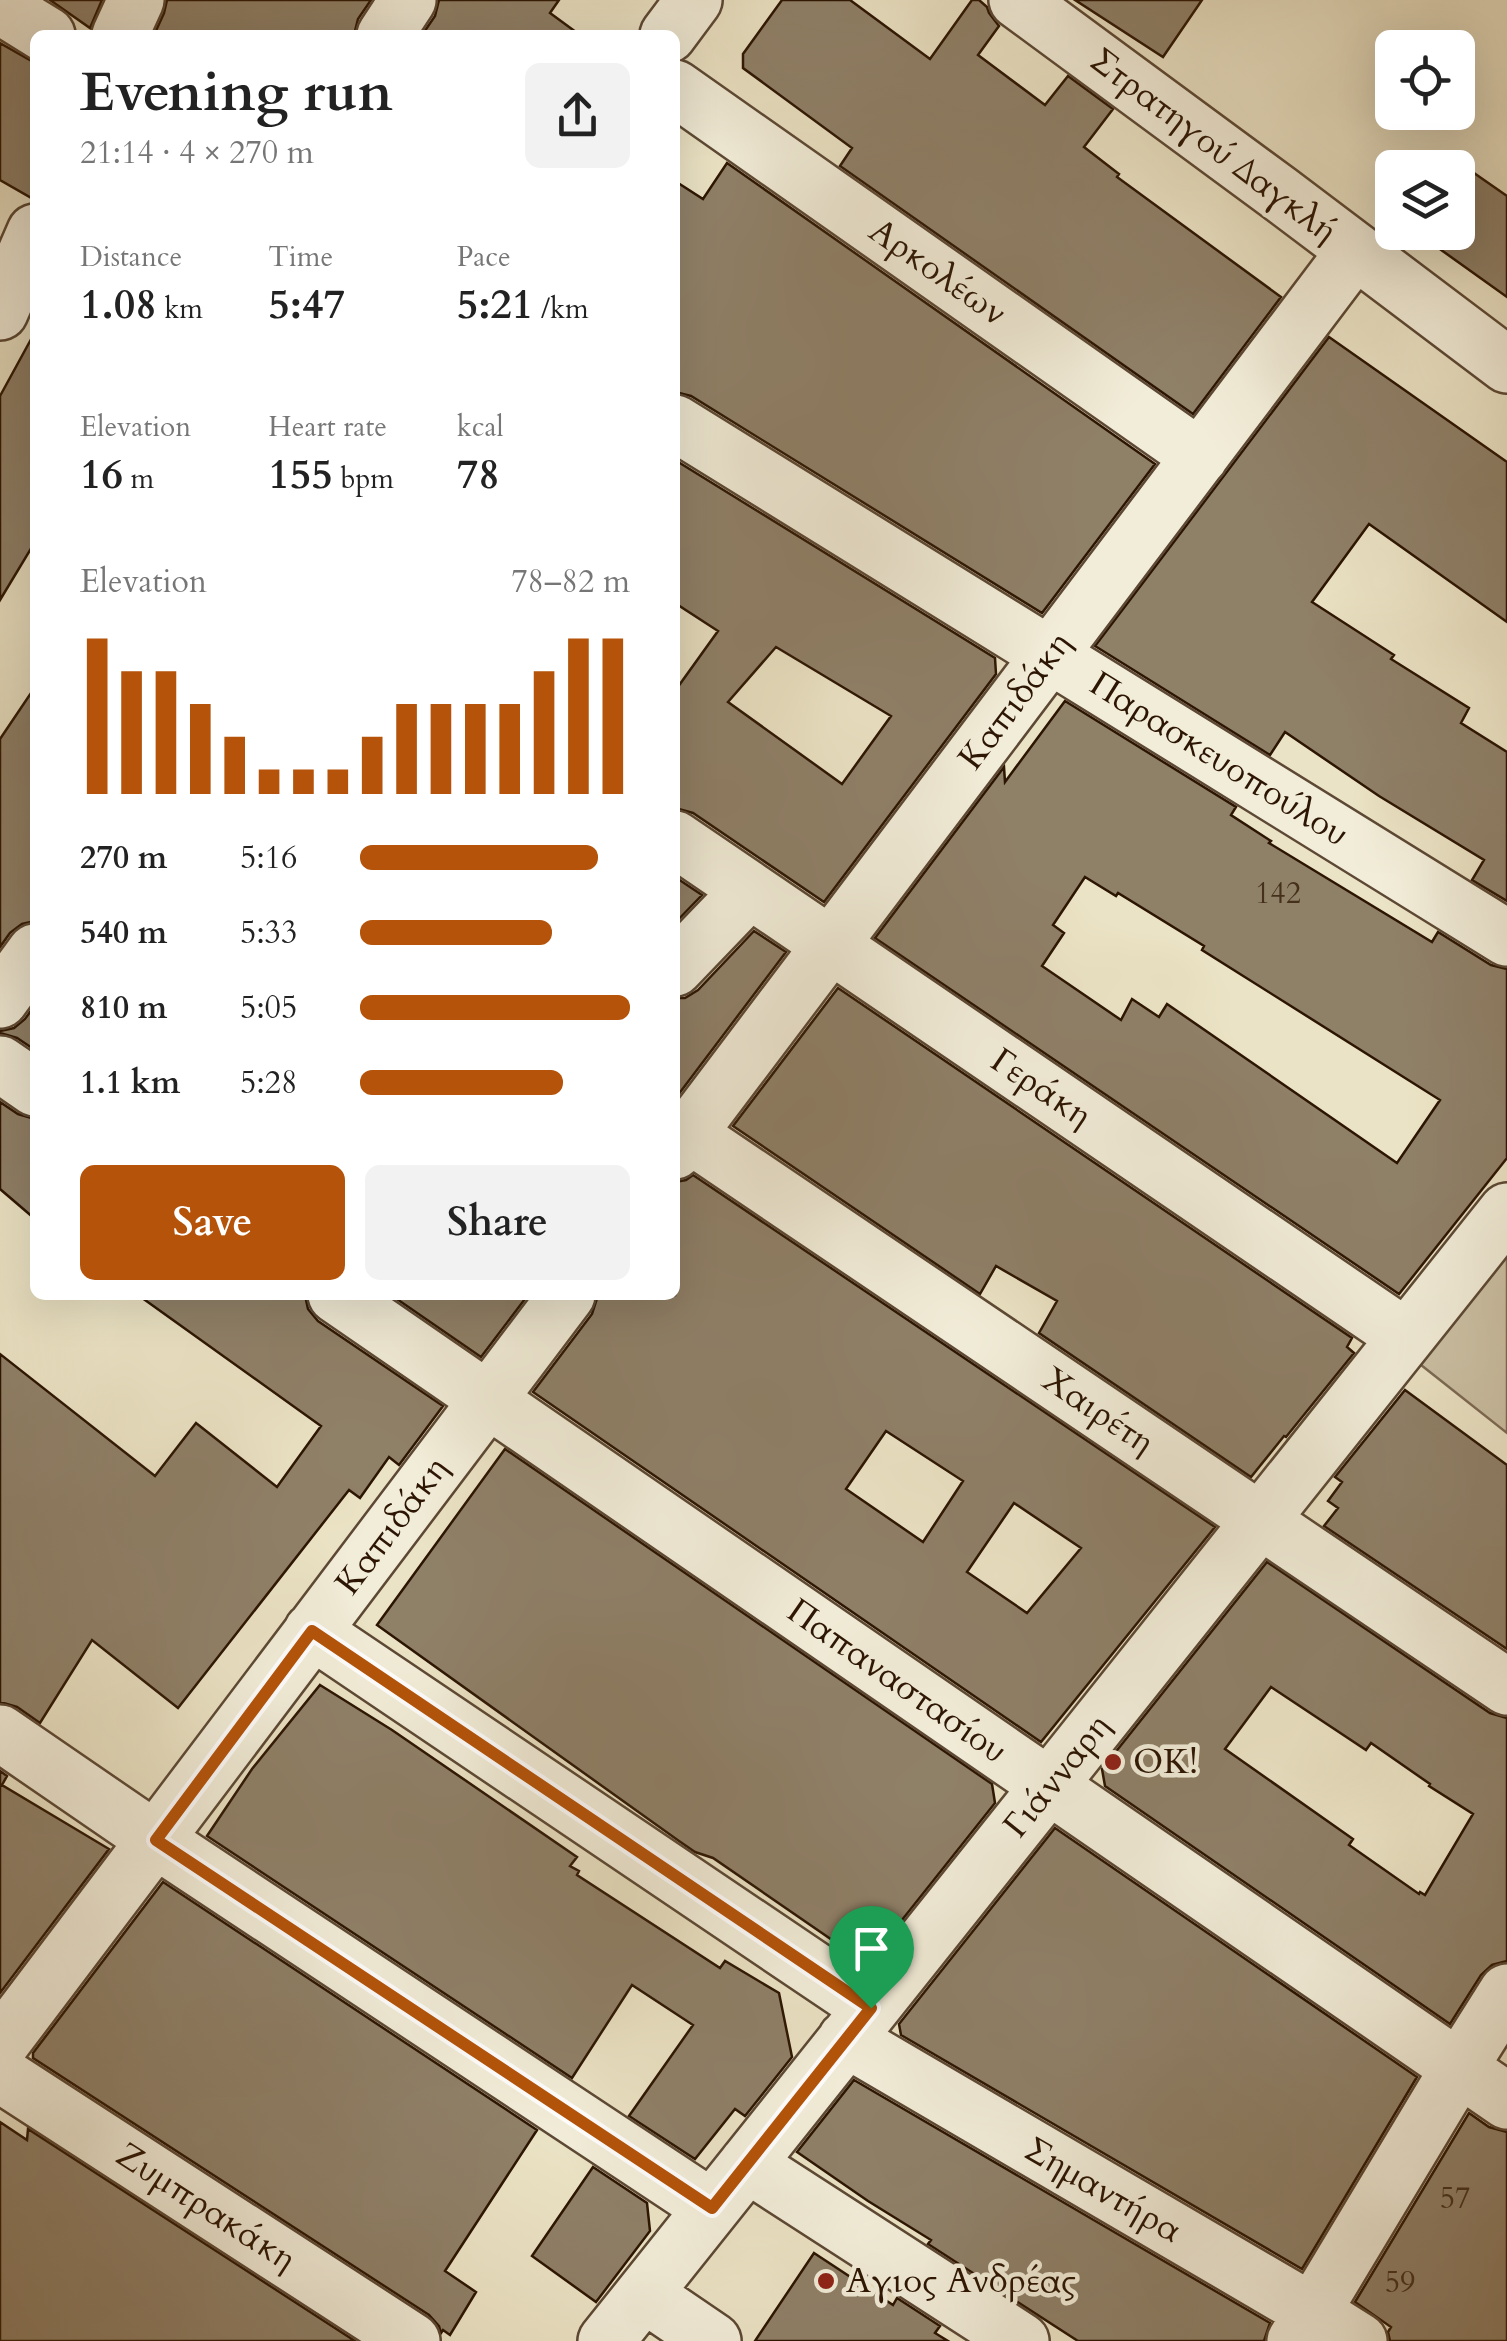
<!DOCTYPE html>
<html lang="en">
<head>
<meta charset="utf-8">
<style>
  :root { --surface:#fff; --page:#f2f2f2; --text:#222; --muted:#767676; --accent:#b45309 }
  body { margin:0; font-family:Cardo,serif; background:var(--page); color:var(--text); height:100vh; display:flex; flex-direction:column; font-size:38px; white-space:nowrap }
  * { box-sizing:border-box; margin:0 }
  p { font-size:32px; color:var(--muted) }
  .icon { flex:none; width:55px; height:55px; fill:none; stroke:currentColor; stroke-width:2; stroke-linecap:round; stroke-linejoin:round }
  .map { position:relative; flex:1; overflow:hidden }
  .side { position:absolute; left:30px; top:30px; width:650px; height:1270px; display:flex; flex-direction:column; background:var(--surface); border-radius:15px; box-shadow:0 10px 40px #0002 }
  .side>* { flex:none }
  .controls { position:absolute; left:1375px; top:30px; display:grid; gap:20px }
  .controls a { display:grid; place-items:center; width:100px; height:100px; border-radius:15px; background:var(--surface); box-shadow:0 10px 40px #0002; font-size:50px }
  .pin { position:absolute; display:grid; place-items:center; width:85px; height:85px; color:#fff; margin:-102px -42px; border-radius:50% 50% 50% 0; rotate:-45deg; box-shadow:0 0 10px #0007 }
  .pin .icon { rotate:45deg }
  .round { display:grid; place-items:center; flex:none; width:105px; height:105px; border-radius:15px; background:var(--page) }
  .overview { display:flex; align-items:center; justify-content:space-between; height:170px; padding:0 50px }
  h1 { font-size:55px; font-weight:700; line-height:75px }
  .figures { display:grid; grid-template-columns:repeat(3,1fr); gap:15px; height:170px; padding:10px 50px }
  .figures div { display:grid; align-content:center }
  .figures b { font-size:42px; font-weight:700 }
  .figures small { font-size:28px; font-weight:400 }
  .figures p { font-size:28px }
  .chart { height:280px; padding:20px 50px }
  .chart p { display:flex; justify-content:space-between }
  .chart svg { width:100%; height:180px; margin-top:10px; stroke:var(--accent); stroke-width:6 }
  .primary-button { display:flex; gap:20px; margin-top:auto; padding:20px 50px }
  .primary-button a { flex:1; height:115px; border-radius:15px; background:var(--accent); color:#fff; font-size:40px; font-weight:700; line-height:115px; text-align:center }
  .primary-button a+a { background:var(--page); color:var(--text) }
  ul { padding:0 50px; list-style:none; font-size:32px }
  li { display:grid; grid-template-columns:160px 120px 1fr; align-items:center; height:75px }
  li i { height:25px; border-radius:12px; background:var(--accent) }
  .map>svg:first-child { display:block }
  .green { fill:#cbc0a4; stroke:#7c6a54; stroke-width:2.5 }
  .building { fill:#8f8068; stroke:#2c1503; stroke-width:2.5; fill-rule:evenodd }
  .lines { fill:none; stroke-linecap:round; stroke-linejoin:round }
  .minor-casing { stroke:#5c4834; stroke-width:60 }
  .minor { stroke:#f2edd9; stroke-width:55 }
  .route-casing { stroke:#fff; stroke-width:20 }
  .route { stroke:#b45309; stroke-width:12 }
  .poi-dot { fill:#8f2418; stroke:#f2edd9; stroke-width:4 }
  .labels { text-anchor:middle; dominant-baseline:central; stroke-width:9; stroke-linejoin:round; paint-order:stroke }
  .number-label { font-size:30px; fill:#45301c }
  .street-label { font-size:35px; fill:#2c1503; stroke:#f2edd9 }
  .poi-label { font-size:35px; fill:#2c1503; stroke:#f2edd9; text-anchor:start }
</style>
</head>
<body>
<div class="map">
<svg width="1507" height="2341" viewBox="0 0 1507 2341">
  <rect width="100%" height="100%" fill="#ebe3c5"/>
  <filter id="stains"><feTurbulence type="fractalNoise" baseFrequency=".002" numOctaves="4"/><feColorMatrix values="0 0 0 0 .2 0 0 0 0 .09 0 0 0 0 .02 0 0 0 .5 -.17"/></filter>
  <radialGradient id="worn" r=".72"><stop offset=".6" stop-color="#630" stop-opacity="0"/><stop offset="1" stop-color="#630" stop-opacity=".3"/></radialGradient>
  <path class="green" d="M1507 1250V1433L1416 1361Z"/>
  <path class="building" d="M50 0H102L90 28Z
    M167 0H371L358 19 354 35H154L164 13Z
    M439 0H559L550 13 580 35H422L435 16Z
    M782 0H850L930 59 972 0H979L987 7 989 13 999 26 978 55 1045 105 1068 76 1113 109 1084 147 1119 174 1117 177 1281 297 1193 414 840 166 852 148 743 68V54Z
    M1075 0H1202L1163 57Z
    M0 43 35 63V200L0 180Z
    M727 163 1155 464 1042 613 691 396 675 392V181L703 199Z
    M1474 173 1507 196V297L1416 232H1458V197Z
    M35 332V542L0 600V396Z
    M1329 337 1507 462V622L1369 524 1312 602 1394 655 1391 659 1469 708 1461 723 1507 752V901L1472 880 1484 860 1379 796 1285 732 1270 755 1095 646Z
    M675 460 995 658 996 674 824 902 693 813 675 808V691L718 631 675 603ZM776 647 891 716 842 784 728 702Z
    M35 687V921L22 924 10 933 0 947V739Z
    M1065 701 1236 807 1231 815 1271 841 1269 843 1432 942 1438 932 1491 965 1507 969V1158L1399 1294 875 938 1004 767 1005 782ZM1085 877 1116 896 1118 893 1204 946 1202 950 1440 1100 1397 1163 1167 1004 1159 1017 1132 999 1121 1020 1042 966 1064 933 1053 925Z
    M675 877 702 895 675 923Z
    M754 931 786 952 675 1099V998H685L698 990Z
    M838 988 1352 1338 1347 1347 1354 1353 1286 1437 1284 1436 1251 1477 1039 1333 1057 1301 996 1266 980 1294 733 1126Z
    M35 1005V1050L17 1038 0 1033V1031L14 1028 25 1019Z
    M0 1102 18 1114 35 1119V1219L0 1189Z
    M693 1175 1215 1527 1041 1742 533 1392 592 1314 598 1295H675V1182L686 1180ZM886 1431 963 1481 923 1542 846 1489ZM1014 1503 1081 1548 1027 1613 967 1572Z
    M138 1295H305L308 1309 318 1321 443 1406 399 1465 389 1457 360 1498 349 1490 178 1708 92 1640 40 1723 17 1707 0 1702V1354L155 1476 196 1423 277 1487 321 1426Z
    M391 1295H528L481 1357Z
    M1405 1390 1507 1465V1649L1324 1526 1338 1508 1328 1501 1342 1482 1335 1477Z
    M505 1449 992 1784 995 1803 867 1964 713 1858 695 1852 679 1841 377 1625Z
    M1267 1562 1490 1713 1507 1718V1961L1492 1965 1481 1975 1450 2024 1105 1786 1102 1769ZM1271 1687 1366 1750 1371 1743 1430 1784 1429 1786 1473 1814 1425 1895 1420 1892 1419 1894 1349 1845 1353 1839 1225 1749Z
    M320 1685 392 1730 577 1857 570 1866 579 1871 577 1875 720 1968 725 1961 779 1993 792 2057 745 2116 735 2109 695 2159 629 2116 693 2025 632 1985 572 2078 207 1836 252 1769Z
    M0 1771 7 1776 2 1785 109 1849 0 1993Z
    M1055 1828 1417 2077 1302 2269 901 2035 899 2024Z
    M163 1882 537 2130 445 2271 476 2292 450 2335 443 2330 441 2333 439 2326 429 2315 33 2058V2053Z
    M854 2080 1270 2323 1264 2341H1078L928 2244 931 2240 868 2201 797 2152Z
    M1469 2113 1489 2127 1507 2132V2341H1390L1388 2332 1391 2327 1355 2302Z
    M0 2122 27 2140 28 2129 355 2341H0Z
    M593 2167 647 2203 650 2231 596 2302 532 2256Z
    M814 2253 893 2305 897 2298 940 2326 935 2333 948 2341H755Z"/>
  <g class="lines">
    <defs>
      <path id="minor" d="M1017 0 1279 193 1507 365
        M0 6 47 35
        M120 35 136 0
        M385 35 408 0
        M668 35 694 0
        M675 88 1200 457
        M0 312 35 232
        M675 423 1507 938
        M675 839 1406 1337
        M675 968 750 890
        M0 1000 35 952
        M0 1064 35 1088
        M688 1134 1507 1687
        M675 1151 1355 251
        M336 1295 1507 2101
        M312 1631 871 2008
        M0 1733 156 1840 712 2208
        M846 2039 1313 2312 1359 2341
        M0 2045 567 1295
        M0 2074 412 2341
        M747 2164 1021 2341
        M644 2294 713 2341
        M606 2341 1507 1211
        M1295 2341 1459 2068 1507 1992"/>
    </defs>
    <use href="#minor" class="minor-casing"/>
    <use href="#minor" class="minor"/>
  </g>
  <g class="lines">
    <defs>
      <path id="route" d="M312 1631 871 2008 712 2208 156 1840Z"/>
    </defs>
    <use href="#route" class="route-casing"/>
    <use href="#route" class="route"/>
  </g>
  <g class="poi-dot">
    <circle cx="1113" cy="1762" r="10"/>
    <circle cx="826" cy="2281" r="10"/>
  </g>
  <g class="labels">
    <g class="number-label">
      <text x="1278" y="893">142</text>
      <text x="1455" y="2198">57</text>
      <text x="1400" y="2282">59</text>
    </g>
    <g class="street-label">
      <text transform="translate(1214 146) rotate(37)">Στρατηγού Δαγκλή</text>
      <text transform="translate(938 272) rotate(35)">Αρκολέων</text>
      <text transform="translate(1015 701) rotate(-53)">Καπιδάκη</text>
      <text transform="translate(1219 759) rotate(32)">Παρασκευοπούλου</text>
      <text transform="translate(1041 1088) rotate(34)">Γεράκη</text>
      <text transform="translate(1098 1411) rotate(34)">Χαιρέτη</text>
      <text transform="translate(392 1526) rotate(-53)">Καπιδάκη</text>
      <text transform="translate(897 1681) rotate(35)">Παπαναστασίου</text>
      <text transform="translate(1057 1776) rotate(-51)">Γιάνναρη</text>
      <text transform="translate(1103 2190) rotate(30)">Σημαντήρα</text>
      <text transform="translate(206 2207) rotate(33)">Ζυμπρακάκη</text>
    </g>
    <g class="poi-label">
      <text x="1133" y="1762">OK!</text>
      <text x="846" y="2281">Αγιος Ανδρέας</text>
    </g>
  </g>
  <rect width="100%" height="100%" filter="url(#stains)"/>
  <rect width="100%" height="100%" fill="url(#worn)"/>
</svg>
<div class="controls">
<a><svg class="icon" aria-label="locate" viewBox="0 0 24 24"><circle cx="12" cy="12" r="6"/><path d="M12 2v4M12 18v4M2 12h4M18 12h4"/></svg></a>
<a><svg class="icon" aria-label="layers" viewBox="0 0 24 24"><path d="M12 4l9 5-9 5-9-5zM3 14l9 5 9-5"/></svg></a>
</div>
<div class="pin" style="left:871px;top:2008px;background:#1e9e55"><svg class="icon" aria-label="arrive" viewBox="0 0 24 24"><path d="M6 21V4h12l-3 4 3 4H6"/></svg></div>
<section class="side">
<div class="overview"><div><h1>Evening run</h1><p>21:14 · 4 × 270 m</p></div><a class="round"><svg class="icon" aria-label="share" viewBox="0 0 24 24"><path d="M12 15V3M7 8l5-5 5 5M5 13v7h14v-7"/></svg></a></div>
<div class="figures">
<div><p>Distance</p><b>1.08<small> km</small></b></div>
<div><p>Time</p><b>5:47</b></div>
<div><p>Pace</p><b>5:21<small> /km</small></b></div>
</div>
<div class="figures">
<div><p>Elevation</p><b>16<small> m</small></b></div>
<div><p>Heart rate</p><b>155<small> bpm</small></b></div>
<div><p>kcal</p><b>78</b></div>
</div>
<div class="chart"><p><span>Elevation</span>78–82 m</p>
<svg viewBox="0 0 160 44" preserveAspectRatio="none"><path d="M5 44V6M15 44V14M25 44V14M35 44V22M45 44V30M55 44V38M65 44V38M75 44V38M85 44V30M95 44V22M105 44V22M115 44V22M125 44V22M135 44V14M145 44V6M155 44V6"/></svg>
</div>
<ul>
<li><b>270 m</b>5:16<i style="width:88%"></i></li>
<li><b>540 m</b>5:33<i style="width:71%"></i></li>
<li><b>810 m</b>5:05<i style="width:100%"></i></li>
<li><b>1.1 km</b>5:28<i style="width:75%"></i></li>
</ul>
<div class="primary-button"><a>Save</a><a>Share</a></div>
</section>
</div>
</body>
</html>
